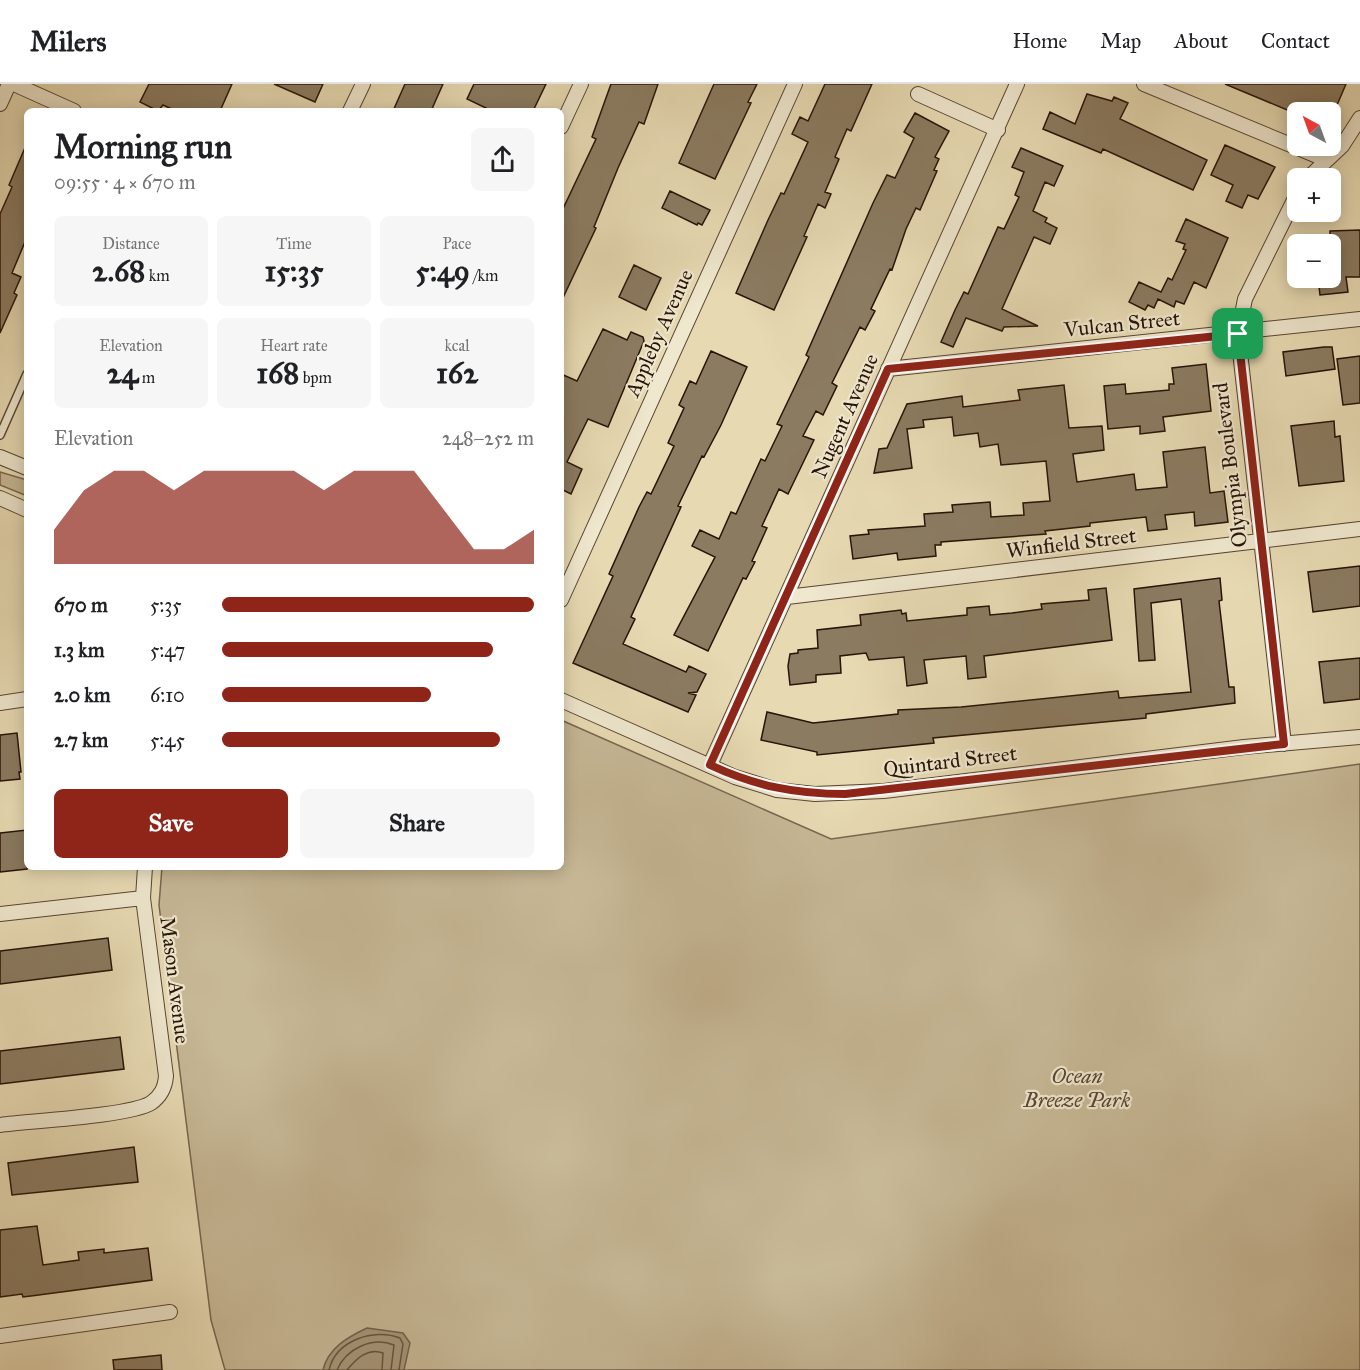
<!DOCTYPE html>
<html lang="en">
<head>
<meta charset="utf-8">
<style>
  :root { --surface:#fff; --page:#f6f6f6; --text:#202124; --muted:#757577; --line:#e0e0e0; --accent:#8f2418 }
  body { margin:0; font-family:"IM FELL Great Primer",serif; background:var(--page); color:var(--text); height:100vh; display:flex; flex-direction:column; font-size:22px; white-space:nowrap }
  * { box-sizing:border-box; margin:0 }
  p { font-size:20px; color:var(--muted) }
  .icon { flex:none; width:33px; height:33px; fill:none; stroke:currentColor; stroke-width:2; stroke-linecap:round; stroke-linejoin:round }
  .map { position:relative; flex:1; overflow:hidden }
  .details { position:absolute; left:24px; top:24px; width:540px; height:762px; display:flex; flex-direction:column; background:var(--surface); border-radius:9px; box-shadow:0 3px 15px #0003 }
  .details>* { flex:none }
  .needle { width:39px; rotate:319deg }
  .fabs { position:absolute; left:1287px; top:18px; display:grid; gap:12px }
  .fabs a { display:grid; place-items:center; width:54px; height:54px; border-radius:9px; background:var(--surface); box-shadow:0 3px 15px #0003; font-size:30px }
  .pin { position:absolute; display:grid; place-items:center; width:51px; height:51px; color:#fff; margin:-26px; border-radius:12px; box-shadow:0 3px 9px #0006 }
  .round { display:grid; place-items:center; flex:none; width:63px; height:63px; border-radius:9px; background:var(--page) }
  .overview { display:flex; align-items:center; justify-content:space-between; height:102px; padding:0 30px }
  h1 { font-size:33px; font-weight:800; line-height:45px }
  .stats { display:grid; grid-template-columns:repeat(3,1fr); gap:9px; height:102px; padding:6px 30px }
  .stats div { display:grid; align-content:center; border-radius:9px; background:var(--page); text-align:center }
  .stats b { font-size:30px; font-weight:800 }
  .stats small { font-size:16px; font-weight:400 }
  .stats p { font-size:16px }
  .chart { height:168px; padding:12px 30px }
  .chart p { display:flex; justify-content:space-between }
  .chart svg { width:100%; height:108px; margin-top:6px; fill:var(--accent); opacity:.7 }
  .cta { display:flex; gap:12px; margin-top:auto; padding:12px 30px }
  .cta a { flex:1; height:69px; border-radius:9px; background:var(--accent); color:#fff; font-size:24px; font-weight:800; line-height:69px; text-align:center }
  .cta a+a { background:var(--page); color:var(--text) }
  ul { padding:0 30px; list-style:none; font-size:20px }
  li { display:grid; grid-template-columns:96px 72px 1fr; align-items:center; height:45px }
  li i { height:15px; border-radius:8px; background:var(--accent) }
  header { display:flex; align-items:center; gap:36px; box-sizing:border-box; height:84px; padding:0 30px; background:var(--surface); border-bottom:2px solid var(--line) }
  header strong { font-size:28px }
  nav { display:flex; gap:33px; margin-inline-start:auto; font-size:21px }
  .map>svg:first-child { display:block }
  .green { fill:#c7b896; stroke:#78664f; stroke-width:1.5 }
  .water { fill:#a69779; stroke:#74634c; stroke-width:1.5 }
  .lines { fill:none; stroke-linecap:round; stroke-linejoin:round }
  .shore { stroke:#675640; stroke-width:1.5 }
  .building { fill:#8b7b61; stroke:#281408; stroke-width:1.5 }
  .lane-casing { stroke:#584633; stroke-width:10 }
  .street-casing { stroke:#584633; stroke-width:16 }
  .lane { stroke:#efe7ce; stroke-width:7 }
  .street { stroke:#efe7ce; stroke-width:14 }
  .route-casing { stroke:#fff; stroke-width:12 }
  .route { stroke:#8f2418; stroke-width:8 }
  .labels { text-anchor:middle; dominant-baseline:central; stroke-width:4.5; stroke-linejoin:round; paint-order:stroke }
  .street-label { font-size:21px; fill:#281408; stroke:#efe7ce }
  .park-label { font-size:21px; font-style:italic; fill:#584533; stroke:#efe7ce }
</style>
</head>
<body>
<header>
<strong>Milers</strong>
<nav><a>Home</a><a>Map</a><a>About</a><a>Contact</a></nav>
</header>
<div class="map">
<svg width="1360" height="1286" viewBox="0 0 1360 1286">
  <rect width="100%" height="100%" fill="#e7dab3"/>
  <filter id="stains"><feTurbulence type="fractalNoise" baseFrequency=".00333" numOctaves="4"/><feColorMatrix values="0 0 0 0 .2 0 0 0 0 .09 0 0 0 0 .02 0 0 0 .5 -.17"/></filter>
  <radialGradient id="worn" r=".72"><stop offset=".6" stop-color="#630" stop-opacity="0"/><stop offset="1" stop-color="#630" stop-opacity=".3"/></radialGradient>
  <path class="green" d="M0 388 27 396V412L0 401Z
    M561 636 831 755 1360 680V1286H225L211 1236 159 821 162 783H561Z"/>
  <path class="water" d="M367 1244 403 1249 410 1259 404 1286H323C328 1264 348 1253 367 1244Z"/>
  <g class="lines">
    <path class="shore" d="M329 1286C336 1256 374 1244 400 1254L403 1260 399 1286
      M337 1286C346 1265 372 1252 394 1261L391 1286
      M347 1286C356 1275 368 1263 383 1269L382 1286"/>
  </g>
  <path class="building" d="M149 0H232L220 27H176L163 21 158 27 140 18Z
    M274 0H323L315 18Z
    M405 0H443L431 27H393Z
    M474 0H546L533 27H492L467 15Z
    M611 0H658L644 40 639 38 618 84 594 143 596 144 561 218V129L596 55 592 53Z
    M714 0H757L748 18 751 19 715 95 679 79Z
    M825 0H872L851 47 847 45 835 73 839 75 825 108 831 110 825 124 818 120 804 152 807 153 774 226 736 209 768 136 781 109 784 110 808 58 792 50 800 33 808 37Z
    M1225 0H1346L1334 28H1292Z
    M1087 10 1112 17 1114 13 1128 19 1120 35 1207 76 1193 106 1103 65 1101 69 1043 45 1050 28 1075 40Z
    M915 29 949 47 935 73 939 75 934 86 937 87 920 126 916 124 906 145 892 186 890 185 871 225 875 227 865 246 860 243 832 299 837 302 823 331 816 327 803 352 814 356 788 410 779 405 762 442 767 444 752 477 755 478 746 495 743 494 708 567 674 551 715 473 692 462 700 446 719 455 731 428 736 430 761 375 765 377 782 342 777 340 809 273 806 271 873 119 887 91 895 94 914 54 904 48Z
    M27 59V153L12 189 21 193 14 209 17 211 0 249V130L12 103 9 101Z
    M1225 61 1275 83 1258 115 1248 111 1242 124 1226 117 1233 101 1211 91Z
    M1021 64 1063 82 1054 102 1045 98 1033 127 1047 134 1045 138 1057 144 1050 160 1034 153 1002 225 1038 242 1004 243 1002 247 966 234 953 263 941 258 955 226 964 208 968 210 998 143 1004 145 1019 113 1015 111 1024 88 1012 83Z
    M670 107 710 126 702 141 698 139 697 141 662 124Z
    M1186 135 1228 154 1206 204 1194 198 1184 220 1176 217 1174 223 1158 215 1154 224 1148 221 1145 226 1129 218 1139 198 1161 208 1168 194 1172 196 1186 166 1183 165 1185 160 1176 157Z
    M1360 146V193H1346L1348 208 1320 211 1318 194H1330V147Z
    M634 181 661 194 646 226 619 213Z
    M603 245 627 256 631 248 643 253 644 257 608 343 588 335 567 378 582 385 571 410 561 405V290L577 297Z
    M1324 263H1332L1335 285 1286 292 1283 268Z
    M711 267 747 283 721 341 704 373 702 372 678 422 681 423 631 533 635 535 623 560 686 588 689 582 706 590 697 608 688 609 696 611 688 628 573 579 613 492 609 490 639 423 647 408 651 410 674 362 668 359 684 324 679 321 690 297 696 300Z
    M1360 272V319L1343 321 1337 275Z
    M1206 280 1211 327 1163 333 1165 347 1140 350V342L1108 345 1104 302 1125 300 1126 310 1169 306V300H1174L1172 284Z
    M1064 301 1069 344 1102 342 1104 366 1073 370 1077 398 1134 390 1136 406 1167 403 1163 368 1205 363 1210 409 1224 407 1228 438 1195 442 1194 428 1165 431 1167 445 1148 447 1146 433 1090 439V442L1045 447 1046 450 941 458V461H935L936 472 898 476 897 469 853 475 850 452 869 450 868 446 925 442 924 430 953 428 952 421 990 418 991 433 1024 431 1023 419 1050 417 1046 377 1001 381 998 360 980 363 978 349 954 352 952 333 923 336 924 343 907 345 912 384 874 389 879 365 887 364 907 320 962 312 963 323 1020 316 1018 306Z
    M1334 337 1335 353 1340 352 1344 397 1299 402 1291 342Z
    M1360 482V522L1313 528 1308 488Z
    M1220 494 1222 516 1219 517 1229 603H1234L1235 619 1146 630V634L933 654 934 659 817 671V668L761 656 767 628 813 639 898 630V626L961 623 1118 607 1119 614 1191 608 1181 515 1151 519 1155 576 1139 577 1134 505Z
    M1106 504 1112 556 984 572 986 593 968 595 966 572 924 576 927 599 907 602 904 573 869 576 866 569 840 572 841 589 816 591V598L790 601 788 582 790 570 798 569V566L818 564 817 546 861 541 860 531 901 526 902 530 906 529 907 537 967 531V524L989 522 990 531 1012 529 1042 525 1041 520 1089 516 1088 506Z
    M1360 574V615L1324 619 1319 578Z
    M17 649 21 688H19L20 695 0 697V651Z
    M27 746V785L0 788V749Z
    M108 854 112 886 0 900V867Z
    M120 953 124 985 0 1000V967Z
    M134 1063 138 1098 12 1111 8 1079Z
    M37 1142 43 1181 79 1176 78 1168 104 1165V1169L148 1164 152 1196 31 1212 23 1213 22 1210 0 1213V1146Z
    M161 1271 162 1286H114L113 1276Z"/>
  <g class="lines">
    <defs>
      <path id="lane" d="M0 351 27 290"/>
      <path id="street" d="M14 0 74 27
        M1144 0 1327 76
        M918 10 998 46
        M0 20 9 0
        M350 27 363 0
        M561 43 581 0
        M1308 94 1342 62 1360 34
        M888 285 1360 235
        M0 373 27 384
        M0 414 27 426
        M787 513 1360 445
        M561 516 795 0
        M561 616 735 693 777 706 815 710 884 707 1244 663 1360 653
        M0 619 27 615
        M1284 660 1238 250 1245 215 1298 108
        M710 681 1017 0
        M0 830 143 814
        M0 1041C30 1037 130 1032 151 1019 161 1012 165 1004 166 992L143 814 145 783
        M0 1252 170 1228"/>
    </defs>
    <use href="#lane" class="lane-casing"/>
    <use href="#street" class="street-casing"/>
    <use href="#lane" class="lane"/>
    <use href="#street" class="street"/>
  </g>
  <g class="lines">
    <defs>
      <path id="route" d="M1238 250 1284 660 845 710C796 710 755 702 710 681L888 285Z"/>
    </defs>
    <use href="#route" class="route-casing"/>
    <use href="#route" class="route"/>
  </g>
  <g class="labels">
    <g class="street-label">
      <text transform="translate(1122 240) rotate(-6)">Vulcan Street</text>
      <text transform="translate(659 249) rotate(-66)">Appleby Avenue</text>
      <text transform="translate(845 332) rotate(-66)">Nugent Avenue</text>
      <text transform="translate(1230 381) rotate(-97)">Olympia Boulevard</text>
      <text transform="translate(1071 459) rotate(-7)">Winfield Street</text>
      <text transform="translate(950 677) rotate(-7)">Quintard Street</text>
      <text transform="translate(175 896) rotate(83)">Mason Avenue</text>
    </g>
    <g class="park-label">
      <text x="1077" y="992">Ocean<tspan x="1077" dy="24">Breeze Park</tspan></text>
    </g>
  </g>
  <rect width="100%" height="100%" filter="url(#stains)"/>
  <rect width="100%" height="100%" fill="url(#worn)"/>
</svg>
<div class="fabs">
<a><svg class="needle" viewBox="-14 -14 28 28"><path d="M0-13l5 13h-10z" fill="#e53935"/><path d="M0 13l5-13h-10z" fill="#757577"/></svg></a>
<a>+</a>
<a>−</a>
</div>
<div class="pin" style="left:1238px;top:250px;background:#1e9e55"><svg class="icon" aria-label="arrive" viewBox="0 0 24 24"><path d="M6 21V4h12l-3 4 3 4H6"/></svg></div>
<section class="details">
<div class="overview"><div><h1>Morning run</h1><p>09:55 · 4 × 670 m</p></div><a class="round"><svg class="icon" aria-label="share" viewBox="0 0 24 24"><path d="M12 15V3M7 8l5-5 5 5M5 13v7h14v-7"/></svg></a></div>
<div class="stats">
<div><p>Distance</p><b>2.68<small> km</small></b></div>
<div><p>Time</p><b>15:35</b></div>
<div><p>Pace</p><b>5:49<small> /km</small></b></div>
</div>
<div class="stats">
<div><p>Elevation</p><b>24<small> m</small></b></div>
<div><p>Heart rate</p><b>168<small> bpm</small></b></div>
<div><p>kcal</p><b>162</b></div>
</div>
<div class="chart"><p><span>Elevation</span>248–252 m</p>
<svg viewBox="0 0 160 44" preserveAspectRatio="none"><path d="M0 44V30L10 14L20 6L30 6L40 14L50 6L60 6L70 6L80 6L90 14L100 6L110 6L120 6L130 22L140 38L150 38L160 30V44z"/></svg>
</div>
<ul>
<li><b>670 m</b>5:35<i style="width:100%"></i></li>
<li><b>1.3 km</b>5:47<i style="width:87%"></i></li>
<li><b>2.0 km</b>6:10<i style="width:67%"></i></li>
<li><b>2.7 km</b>5:45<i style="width:89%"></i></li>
</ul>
<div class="cta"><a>Save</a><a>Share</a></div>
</section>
</div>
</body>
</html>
